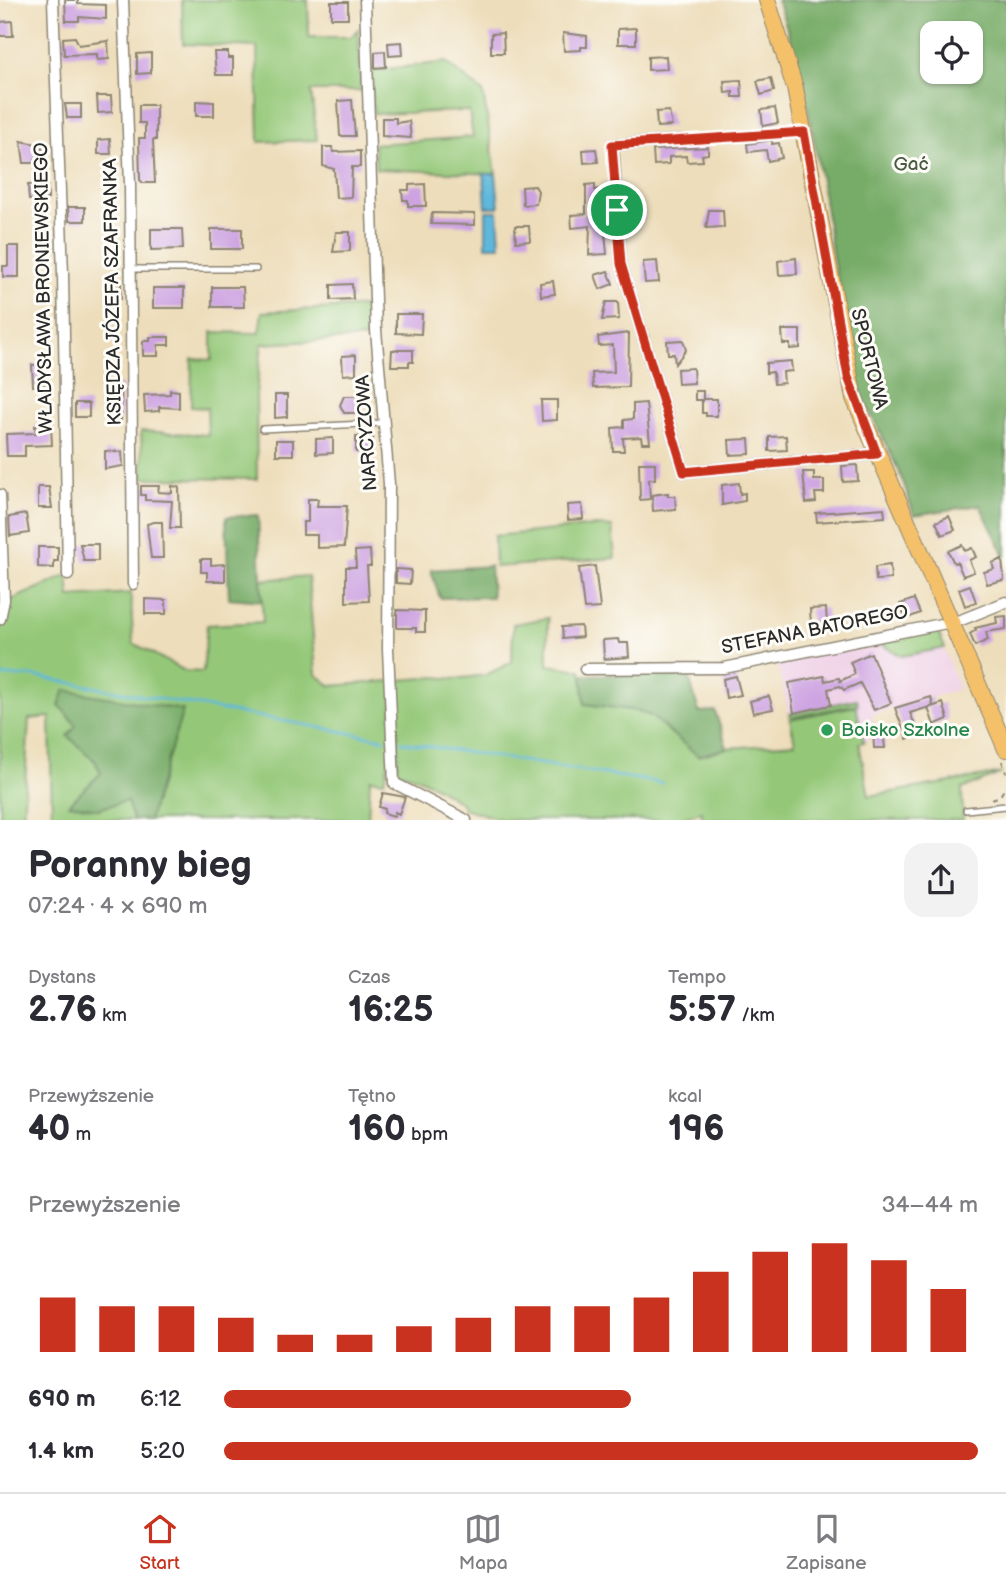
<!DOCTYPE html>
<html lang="pl">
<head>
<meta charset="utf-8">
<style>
  :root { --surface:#fff; --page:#f2f2f3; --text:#2b2b33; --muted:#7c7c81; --line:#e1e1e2; --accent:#c8321e }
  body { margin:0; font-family:"Balsamiq Sans",sans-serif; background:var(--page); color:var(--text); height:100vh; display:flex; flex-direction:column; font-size:26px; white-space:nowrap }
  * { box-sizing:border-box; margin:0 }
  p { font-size:23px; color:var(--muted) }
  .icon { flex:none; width:38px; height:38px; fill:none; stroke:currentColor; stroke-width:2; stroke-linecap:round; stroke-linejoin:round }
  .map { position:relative; height:820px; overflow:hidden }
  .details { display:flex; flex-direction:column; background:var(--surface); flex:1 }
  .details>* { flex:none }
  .fabs { position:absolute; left:920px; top:21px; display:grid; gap:14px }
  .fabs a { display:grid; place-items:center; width:63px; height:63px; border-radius:14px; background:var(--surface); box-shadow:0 2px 5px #0004; font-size:35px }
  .pin { position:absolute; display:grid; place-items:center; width:60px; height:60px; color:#fff; margin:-30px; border:4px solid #fff; border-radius:50%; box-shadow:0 2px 7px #0007 }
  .round { display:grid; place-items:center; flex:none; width:74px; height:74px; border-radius:21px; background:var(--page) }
  .summary { display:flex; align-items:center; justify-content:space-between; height:119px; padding:0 28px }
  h1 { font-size:38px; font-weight:700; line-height:52px }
  .stats { display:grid; grid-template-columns:repeat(3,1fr); gap:10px; height:119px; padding:7px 28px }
  .stats div { display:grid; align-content:center }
  .stats b { font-size:35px; font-weight:700 }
  .stats small { font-size:19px; font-weight:400 }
  .stats p { font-size:19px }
  .chart { height:196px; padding:14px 28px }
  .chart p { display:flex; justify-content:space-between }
  .chart svg { width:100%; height:126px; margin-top:7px; stroke:var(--accent); stroke-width:6 }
  ul { padding:0 28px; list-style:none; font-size:23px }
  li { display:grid; grid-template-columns:112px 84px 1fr; align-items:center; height:52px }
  li i { height:18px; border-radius:9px; background:var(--accent) }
  .menu { display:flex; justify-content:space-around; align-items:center; height:98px; border-top:2px solid var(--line); background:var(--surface); font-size:19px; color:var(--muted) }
  .menu a { display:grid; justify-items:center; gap:4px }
  .menu .active { color:var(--accent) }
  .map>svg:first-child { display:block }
  .built { fill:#efd0e6 }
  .green { fill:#94c878; stroke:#607a52; stroke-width:2 }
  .forest { fill:#77ac68; stroke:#516c4a; stroke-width:2; fill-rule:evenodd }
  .water { fill:#5eb8dc; stroke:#447284; stroke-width:2 }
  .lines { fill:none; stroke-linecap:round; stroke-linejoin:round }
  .stream { stroke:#5eb8dc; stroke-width:2.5 }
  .building { fill:#cda3e2 }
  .service-casing { stroke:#8c8472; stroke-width:8 }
  .minor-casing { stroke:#8c8472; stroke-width:13 }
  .primary-casing { stroke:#8c8472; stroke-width:18 }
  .path { stroke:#8c8472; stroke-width:2; stroke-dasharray:5 5; stroke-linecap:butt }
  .service { stroke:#fff; stroke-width:5 }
  .minor { stroke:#fff; stroke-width:10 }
  .primary { stroke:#f4c16a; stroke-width:16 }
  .route-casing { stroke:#fff; stroke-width:14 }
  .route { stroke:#c8321e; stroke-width:9 }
  .leisure-dot { fill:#2e9e5b; stroke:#fdfcf7; stroke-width:2.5 }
  .labels { text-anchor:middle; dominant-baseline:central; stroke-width:6; stroke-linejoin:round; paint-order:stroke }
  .park-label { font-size:19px; fill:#4a5a42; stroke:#fdfcf7 }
  .street-label { font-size:19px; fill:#2b2b2b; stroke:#fdfcf7 }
  .leisure-label { font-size:19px; fill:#27864d; stroke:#fdfcf7; text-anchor:start }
</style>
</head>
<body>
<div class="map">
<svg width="1006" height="820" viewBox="0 0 1006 820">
  <rect width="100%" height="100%" fill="#fdfcf7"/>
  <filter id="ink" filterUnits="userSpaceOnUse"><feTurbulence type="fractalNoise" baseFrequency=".0143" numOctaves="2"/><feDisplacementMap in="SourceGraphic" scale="14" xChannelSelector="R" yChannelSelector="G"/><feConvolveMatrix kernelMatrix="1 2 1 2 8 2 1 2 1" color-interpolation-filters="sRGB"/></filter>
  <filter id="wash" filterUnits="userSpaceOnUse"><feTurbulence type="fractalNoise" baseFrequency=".00686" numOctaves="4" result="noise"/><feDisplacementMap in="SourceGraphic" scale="28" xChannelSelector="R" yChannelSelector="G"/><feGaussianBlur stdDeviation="1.57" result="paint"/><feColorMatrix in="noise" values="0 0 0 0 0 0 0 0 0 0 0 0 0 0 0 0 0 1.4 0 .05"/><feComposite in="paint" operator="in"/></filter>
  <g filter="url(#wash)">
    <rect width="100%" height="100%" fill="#edddba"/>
    <path class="built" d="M936 627 959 689 872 715 873 739 798 755 777 663Z"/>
    <path class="green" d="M182 0H308L309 37H351L358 29 361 91H311L317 140 259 142 257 47 183 44Z
      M446 62 483 92 496 174 376 169 374 144 473 137 469 111 374 114 370 71Z
      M370 306V338L262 344 256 394 257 479 143 478 141 431 208 435 207 408 191 407 192 359 212 360V332L259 333 262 312Z
      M596 526 612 527 615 558 495 567 494 536Z
      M68 575 70 597 131 593 133 643 185 671 203 672 207 625 263 622 261 580 308 576 316 674 331 686 435 677 455 679 486 675 512 662 513 624 548 618V665L581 670 585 703 638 711 651 716 698 756 727 748 795 743 790 719 856 706 864 742 859 743 869 796 1002 773 962 789 963 820H702V811L680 820H502L463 808 461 803C441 790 420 775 397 772L398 734 393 696 391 753 384 781 370 779 368 820H52L50 717 29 719 23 820H0V605Z
      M936 627 945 648 902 656 874 641Z
      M857 699 858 704 790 718 789 714Z"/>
    <path class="forest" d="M777 0H1006V558L980 505 914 515C909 500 905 484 898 470 883 434 861 402 852 363 825 243 821 115 777 0ZM933 33H971V72H933Z
      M258 515 262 601 229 598 226 517Z
      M490 566 492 597 440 598 431 570Z
      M688 674 699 712 715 711 727 748 698 756 651 716 638 711 585 704 582 675Z
      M65 690 183 710 149 820H133L127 801 98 809 69 804 101 773 95 761 68 736 76 725 59 705Z"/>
    <path class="water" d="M484 174H496L499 207H486Z
      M486 211H498L500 246H486Z"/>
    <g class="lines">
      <path class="stream" d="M0 676H33L384 739
        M401 742 662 783"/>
    </g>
    <g id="blocks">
      <path class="building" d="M65 0H78V4L106 5V19L79 17V21H66Z
        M331 2H348V18H331Z
        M12 21 13 36H0V22Z
        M636 28V44H618V29Z
        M503 33 504 53H491V34Z
        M563 33 587 36V47H581V50L564 51Z
        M75 37 79 45 108 41 109 59 97 60V54L64 55 63 38Z
        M402 42 403 55 389 56 388 43Z
        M385 51 386 67 375 68V52Z
        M214 52H228V58H233V75H216Z
        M151 53V73L137 74V54Z
        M666 56 667 69 648 70V57Z
        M771 78 774 91 761 95 757 81Z
        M741 80 742 97H733V92L725 93 724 81Z
        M97 96H111L112 112 98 113Z
        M352 100 355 136H340L338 101Z
        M196 101 214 102V116H196Z
        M65 104H81V118H67Z
        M139 105H156V140H153L155 183H143L140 180 139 138H145V123H139Z
        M775 108 778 123 763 126 761 110Z
        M669 111 672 126 657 127 656 112Z
        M382 118H396V123L409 121 411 138 382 136Z
        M110 139 111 154H98V140Z
        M772 140V144L779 143 782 158 768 161 766 150 748 152 747 144Z
        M21 141 42 145V159H35V163H24Z
        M323 147H332L333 152 360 151V167H352L351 197 336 198 334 169 323 166Z
        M708 147V154L702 155 703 161 687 162 686 156 669 157V164L654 165 653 150Z
        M596 149 598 162 584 163 583 150Z
        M47 184 48 199 29 200 28 185Z
        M425 184 426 206H408V200H403L402 190H409V185Z
        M595 184V190L601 189 607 254 589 255 590 226 572 228 571 215 586 214V185Z
        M535 186 538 191 536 204 523 205 522 187Z
        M68 207H85V221H69Z
        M709 210H723L724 227 706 228Z
        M432 213 475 214V225L431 224Z
        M515 226H529L530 241 516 242Z
        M151 229H182L183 249 151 250Z
        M211 229H242V249H211Z
        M336 232H350V251L333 252Z
        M8 246H19V277H3V266H8Z
        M796 258 797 274 779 275 778 261Z
        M657 261 659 282 645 283 643 262Z
        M608 271 613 284 600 289 595 275Z
        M553 281 555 294 541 296 540 283Z
        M107 284H121V299L108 300Z
        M352 284 353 299 331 300V285Z
        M212 287H243L244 307H212Z
        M153 288H184V308H153Z
        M606 302H618L619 319 602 320Z
        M396 314H422L421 334 396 333Z
        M782 330H800V348L790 349V344H783Z
        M629 333 628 387 593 388 592 373 614 372 613 345 599 346 598 337Z
        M150 337H169V345H158V356H143V341H150Z
        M683 340 686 350 675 364 674 354H668L667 341Z
        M392 350H413V362H409V366H391Z
        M356 355V374L343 375 342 356Z
        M791 361 792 371 783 372 784 383 774 384 773 372 766 373V363Z
        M45 364 47 385 33 386 32 365Z
        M693 368 694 383 678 384 677 369Z
        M108 385H121V420H108Z
        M170 390 179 391V408L159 407V411L145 412 144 395 170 394Z
        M695 391H703V399H717V416H706V413H702V400H695Z
        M275 395H287V417L275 418Z
        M344 396H357L358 413H344L340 405Z
        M541 400H557V420L542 421Z
        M75 403H89V417H75Z
        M646 403 650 443H642L641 437 623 438 624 451H613L612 428 624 427V420L633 419V404Z
        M35 426H51L52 445 25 446V456H7L6 434 36 433Z
        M373 436V451L356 452V437Z
        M786 436 787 450 769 451V437Z
        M333 438V453L316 454V439Z
        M749 439 750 454 730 455 729 440Z
        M276 440H293V455H276Z
        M105 451 122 452 123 466 105 469Z
        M639 463H655V479H649L650 499 640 500Z
        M857 465 858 481 843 482 842 466Z
        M803 472H814V480H824V493H815L816 502 806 503Z
        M739 483 740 494 745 493V501L722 505V485Z
        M141 486H159L158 492 172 493V486L179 487 180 528H170L172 501 145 500V495H141Z
        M38 487H49L52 508H38Z
        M668 493V496H675L676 509 653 511 652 495Z
        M308 499H318L317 506H347L344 547 317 548V535H303V522H308Z
        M582 504 583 519 568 520 567 505Z
        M884 508 885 517 817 522 816 513Z
        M26 514 29 533 10 536 9 517Z
        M949 516 955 530 942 535 936 522Z
        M154 522H162L163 558H151L147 524Z
        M80 544H98V561H84Z
        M962 545 965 551 972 548 976 557 969 560 974 572 963 576 957 562 954 563 948 551Z
        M38 547H58V561H54V568L38 567Z
        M370 550 371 566H367L369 601 346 602V567H356L355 551Z
        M201 559H211V565L225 564V581H207V572H201Z
        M1002 559 1004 580 987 584 984 572 994 569 992 563Z
        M890 565 891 579 876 580 875 567Z
        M595 566 600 608 584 609 579 568Z
        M396 569 411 570 410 584 396 583Z
        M970 585 976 602 965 606 959 589Z
        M145 599 166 600V614H145Z
        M914 599 920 613 906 619 900 604Z
        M826 608 827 624 811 625 810 609Z
        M397 610 425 611V632H416V628H397Z
        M1006 616V629L986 632 988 640 975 646 970 634 976 630 975 628 997 623 996 617Z
        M581 626 582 637 563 639 562 627Z
        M618 639 619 643H628L629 657 604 659 603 640Z
        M871 653 891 703 874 710 860 683 844 690 840 686 828 689 831 705 794 713 789 683 824 676 825 681 839 678 840 681 855 674 850 662Z
        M736 676 741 695 726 698 723 679Z
        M769 696 773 709 753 713 750 701Z
        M931 697 933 706 910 713 919 734 907 739 895 708Z
        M943 703 948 719 934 725 928 708Z
        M883 730 885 748H874L873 731Z
        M383 793 405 797 399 814 395 812 394 816 384 813 385 809 379 807Z"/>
    </g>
  </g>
  <g filter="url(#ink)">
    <use href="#blocks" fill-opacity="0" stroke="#8c8472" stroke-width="2"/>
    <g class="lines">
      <defs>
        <path id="service" d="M131 269H256
          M262 429 384 423
          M966 810 1006 806"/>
        <path id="minor" d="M53 0 63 274 68 575
          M123 0 130 185 133 584
          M365 0 376 330 389 484 388 649 394 783 466 820
          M681 140 613 145 621 264 684 472 877 454
          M0 495 4 600 0 619
          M585 669 724 668 961 620 1006 602"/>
        <path id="primary" d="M767 0 795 88 854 398 1006 749"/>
      </defs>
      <use href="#service" class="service-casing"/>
      <use href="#minor" class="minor-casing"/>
      <use href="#primary" class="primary-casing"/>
      <path class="path" d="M692 139 791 133
        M1002 761 1006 773
        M992 799 1000 796 1006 786"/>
      <use href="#service" class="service"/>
      <use href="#minor" class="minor"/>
      <use href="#primary" class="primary"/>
    </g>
  </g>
  <g class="lines" filter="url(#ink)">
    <defs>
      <path id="route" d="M804 132 848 377 877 454 684 472 621 264 612 145Z"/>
    </defs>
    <use href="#route" class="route-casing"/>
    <use href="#route" class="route"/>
  </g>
  <circle class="leisure-dot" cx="827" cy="730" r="7"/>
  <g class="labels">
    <g class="park-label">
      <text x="911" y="164">Gać</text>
    </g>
    <g class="street-label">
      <text transform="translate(44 288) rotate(-91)">WŁADYSŁAWA BRONIEWSKIEGO</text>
      <text transform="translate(113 292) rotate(-91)">KSIĘDZA JÓZEFA SZAFRANKA</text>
      <text transform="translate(869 359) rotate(76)">SPORTOWA</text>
      <text transform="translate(367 433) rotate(-94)">NARCYZOWA</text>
      <text transform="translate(815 630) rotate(-11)">STEFANA BATOREGO</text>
    </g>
    <g class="leisure-label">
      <text x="841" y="730">Boisko Szkolne</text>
    </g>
  </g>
</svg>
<div class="fabs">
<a><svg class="icon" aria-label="locate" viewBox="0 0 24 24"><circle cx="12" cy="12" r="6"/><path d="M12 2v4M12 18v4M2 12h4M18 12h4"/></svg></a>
</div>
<div class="pin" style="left:617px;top:210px;background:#1e9e55"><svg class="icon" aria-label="arrive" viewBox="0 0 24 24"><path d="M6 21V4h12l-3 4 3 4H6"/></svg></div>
</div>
<section class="details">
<div class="summary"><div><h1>Poranny bieg</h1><p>07:24 · 4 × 690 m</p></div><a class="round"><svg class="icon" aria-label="share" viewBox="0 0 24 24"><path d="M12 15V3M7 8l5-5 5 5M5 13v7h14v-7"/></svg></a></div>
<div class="stats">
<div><p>Dystans</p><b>2.76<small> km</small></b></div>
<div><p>Czas</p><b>16:25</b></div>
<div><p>Tempo</p><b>5:57<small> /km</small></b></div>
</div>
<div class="stats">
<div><p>Przewyższenie</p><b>40<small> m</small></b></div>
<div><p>Tętno</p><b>160<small> bpm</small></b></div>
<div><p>kcal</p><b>196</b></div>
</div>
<div class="chart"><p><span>Przewyższenie</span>34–44 m</p>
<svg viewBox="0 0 160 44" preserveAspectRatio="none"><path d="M5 44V25M15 44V28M25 44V28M35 44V32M45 44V38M55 44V38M65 44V35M75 44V32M85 44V28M95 44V28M105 44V25M115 44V16M125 44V9M135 44V6M145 44V12M155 44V22"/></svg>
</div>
<ul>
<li><b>690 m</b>6:12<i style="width:54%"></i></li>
<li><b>1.4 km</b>5:20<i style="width:100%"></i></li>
</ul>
</section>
<nav class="menu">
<a class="active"><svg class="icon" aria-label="home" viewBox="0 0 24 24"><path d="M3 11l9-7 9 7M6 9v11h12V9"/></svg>Start</a>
<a><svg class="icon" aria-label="map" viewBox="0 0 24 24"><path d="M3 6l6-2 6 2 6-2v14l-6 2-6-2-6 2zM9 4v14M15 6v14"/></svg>Mapa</a>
<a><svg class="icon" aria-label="saved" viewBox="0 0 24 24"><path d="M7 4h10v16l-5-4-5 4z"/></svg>Zapisane</a>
</nav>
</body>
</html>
